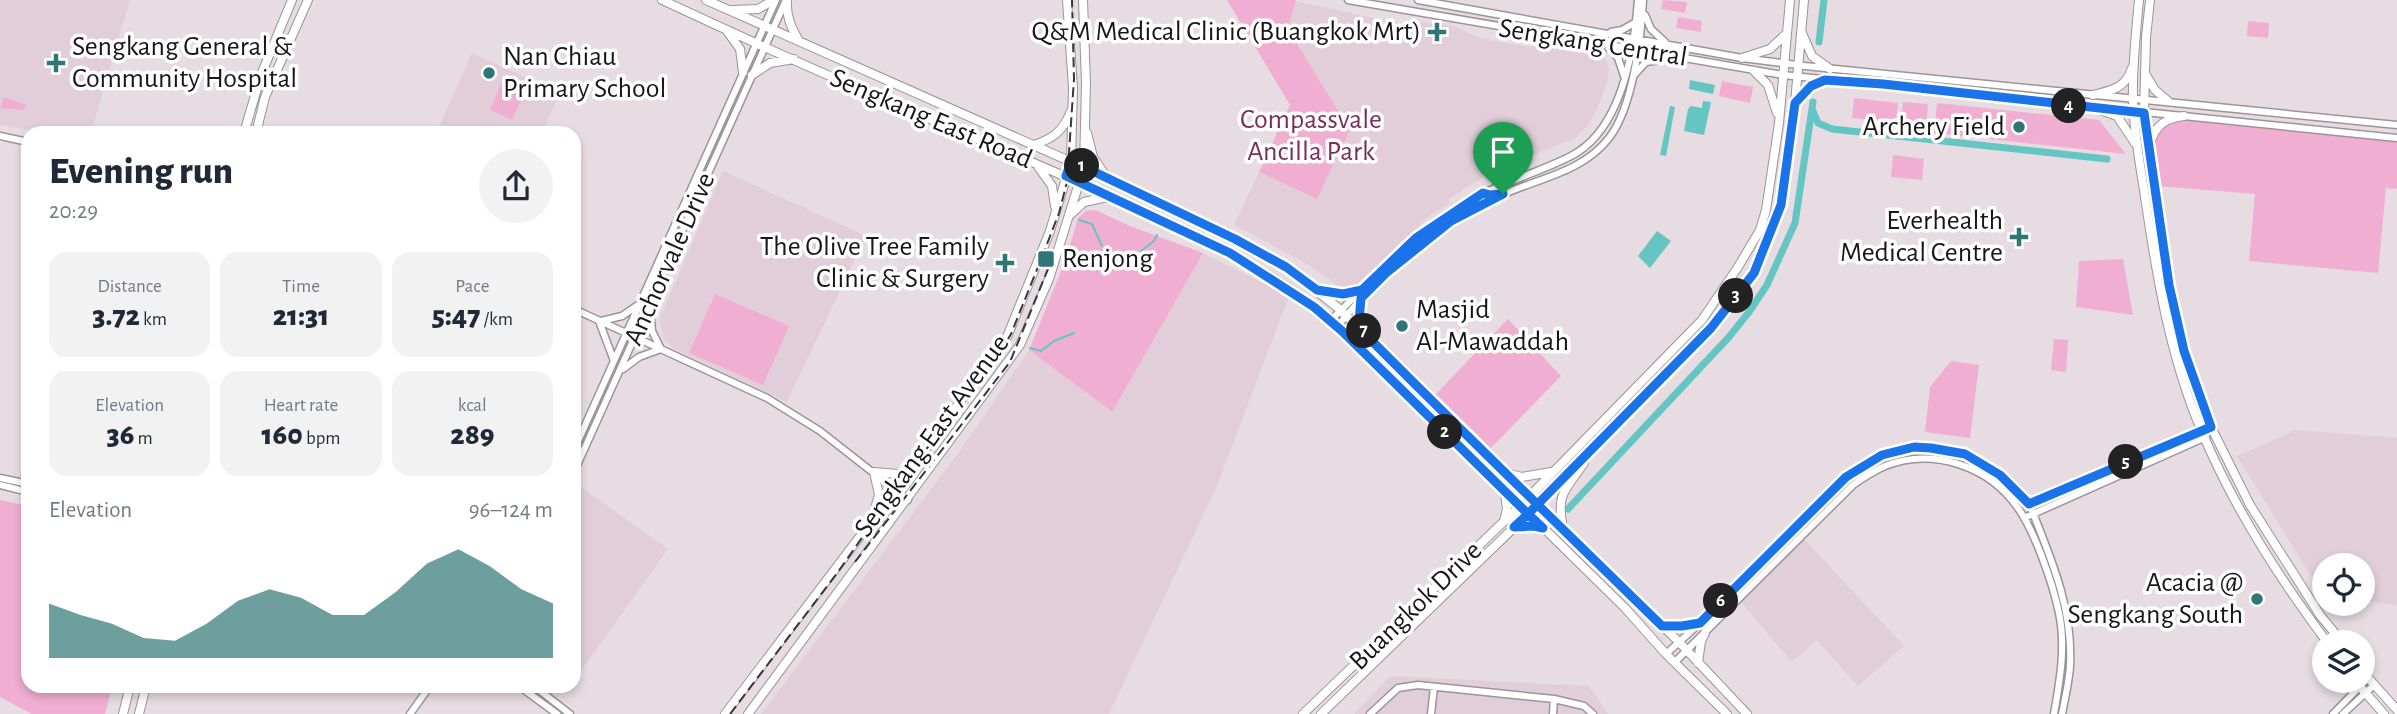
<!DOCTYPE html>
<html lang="en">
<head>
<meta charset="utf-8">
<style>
  body { margin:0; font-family:"Alegreya Sans",sans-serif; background:#f2f2f3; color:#1f2937; height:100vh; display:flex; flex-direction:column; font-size:26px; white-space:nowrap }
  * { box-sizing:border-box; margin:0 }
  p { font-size:23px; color:#747a83 }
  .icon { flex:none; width:38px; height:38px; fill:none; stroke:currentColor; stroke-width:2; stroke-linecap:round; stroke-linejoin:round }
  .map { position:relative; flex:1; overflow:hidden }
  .details { position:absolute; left:21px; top:126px; width:560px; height:567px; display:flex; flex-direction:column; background:#fff; border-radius:21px; box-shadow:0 4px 10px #0003 }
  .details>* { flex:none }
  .tools { position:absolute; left:2312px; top:553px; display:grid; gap:14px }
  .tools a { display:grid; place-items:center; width:63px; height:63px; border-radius:50%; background:#fff; box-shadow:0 4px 10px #0003; font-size:35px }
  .pin { position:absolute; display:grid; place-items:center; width:60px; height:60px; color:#fff; margin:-72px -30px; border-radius:50% 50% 50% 0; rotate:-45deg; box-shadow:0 0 7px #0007 }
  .pin .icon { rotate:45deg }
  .km { position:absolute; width:35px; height:35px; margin:-18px; border-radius:50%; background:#222; color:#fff; font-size:19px; line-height:35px; text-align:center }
  .round { display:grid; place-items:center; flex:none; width:74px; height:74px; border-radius:37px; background:#f2f2f3 }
  .headline { display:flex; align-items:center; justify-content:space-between; height:119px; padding:0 28px }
  h1 { font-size:38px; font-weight:800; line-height:52px }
  .metrics { display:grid; grid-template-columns:repeat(3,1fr); gap:10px; height:119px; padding:7px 28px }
  .metrics div { display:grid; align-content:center; border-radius:18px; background:#f2f2f3; text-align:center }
  .metrics b { font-size:30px; font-weight:800 }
  .metrics small { font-size:19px; font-weight:400 }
  .metrics p { font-size:19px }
  .chart { height:196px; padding:14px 28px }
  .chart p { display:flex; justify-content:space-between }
  .chart svg { width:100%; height:126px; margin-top:7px; fill:#2e7776; opacity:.7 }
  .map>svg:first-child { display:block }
</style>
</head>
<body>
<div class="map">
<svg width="2397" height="714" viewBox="0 0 2397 714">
  <rect width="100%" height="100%" fill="#e7dce2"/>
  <!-- built -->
  <path fill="#e1ced8" d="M0 0H130L91 133H44L0 125Z
    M1296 1 1382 20 1409 25 1424 22 1456 27 1480 38 1530 47 1539 44 1599 54 1606 60 1609 68 1608 79 1596 112 1587 126 1575 138 1492 172 1459 192 1448 200 1450 203 1428 217 1357 284 1348 287 1339 286 1307 264 1234 225 1259 172 1317 199 1350 130 1288 29Z
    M472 53 560 93 542 133H436Z
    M723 171 866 236 787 402 674 349 664 339 661 328 660 318Z
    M1203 253 1289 296 1217 486 1109 714H761L962 448 1029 350 1111 412Z
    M2296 430 2397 438V605L2363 601 2362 565H2324V597L2237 456Z
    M581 487 668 549 574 681V499Z
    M1804 539 1904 646 1858 686 1817 640 1792 662 1741 602Z
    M1390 676 1589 686 1608 714H1354Z"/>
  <!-- green -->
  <path fill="#f1aed3" d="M1227 0H1296L1288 29 1350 130 1317 199 1259 172 1290 105Z
    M1663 0 1687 2 1685 13 1661 9Z
    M1678 17 1702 21 1701 32 1676 28Z
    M2248 21 2269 23 2268 38 2247 36Z
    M503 79 526 90 512 120 490 110Z
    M1722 81 1753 87 1750 103 1719 96Z
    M4 97 26 105 24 110 0 108Z
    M1854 98 1898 103 1896 123 1852 118Z
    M1903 102 1928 104 1926 127 1901 125Z
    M1937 103 2099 120 2126 154 1934 133Z
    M2177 119 2397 142V189L2386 188 2378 273 2249 261 2255 194 2158 186C2153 154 2143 138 2177 119Z
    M1893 155 1924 159 1922 180 1891 177Z
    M1095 210 1130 226 1203 253 1112 412 1029 350 1066 259 1078 218 1086 211Z
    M2123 259 2133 315 2076 307 2079 261Z
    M715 294 789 326 763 385 689 353Z
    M1508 319 1561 376 1491 448 1436 394Z
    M2054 339 2068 340 2066 372 2051 370Z
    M1951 361 1979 365 1970 438 1925 432 1930 387Z
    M0 500 28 506V686H112L105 714H32L0 697Z"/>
  <!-- water -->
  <path fill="#65c5c3" d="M1690 80 1715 85 1713 94 1689 89Z
    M1703 101 1711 102 1704 135 1684 131 1688 109 1691 106 1702 108Z
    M1670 106 1675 107 1666 156 1660 155Z
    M1657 231 1671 241 1650 268 1638 256Z"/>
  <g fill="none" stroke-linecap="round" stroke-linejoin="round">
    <!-- stream -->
    <path stroke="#65c5c3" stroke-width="2" d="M1079 220 1092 224 1102 246
      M1141 251 1154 241 1157 235
      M1030 348 1041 351 1054 341 1074 333"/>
    <!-- canal -->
    <path stroke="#65c5c3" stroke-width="7" d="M1819 42 1824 0
      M1813 111 1818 123 1832 129 2107 159
      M1568 509 1729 337 1749 312 1767 285 1795 223 1813 102"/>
    <!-- minor casing -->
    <g stroke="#9d9398" stroke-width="9">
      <path id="minor" d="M1348 0 1783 75 2397 138
        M1418 0 1742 58 1805 66 2397 125
        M1645 15 1651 29 1665 42
        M1611 32 1622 30 1636 22
        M1605 44 1618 58 1624 76
        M1635 74 1646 62 1675 58
        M0 136 28 142
        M650 308 652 331 661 349
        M574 309 767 398 820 431 908 500
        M1331 320C1373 279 1413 235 1464 204 1498 183 1536 174 1571 156 1622 130 1634 52 1638 0
        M599 321 614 361
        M601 321 622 316 638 305
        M1338 326C1361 296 1388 273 1417 248 1428 239 1438 229 1450 221 1466 211 1485 203 1502 195 1539 178 1583 172 1609 138 1633 107 1641 39 1643 0
        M623 369 639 357 661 349
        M574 450 776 0
        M574 472 786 0
        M0 478 28 484
        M0 485 28 492
        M2027 505 2211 427
        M2024 518 2206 437
        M1666 654 1700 623 1846 477C1863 466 1879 455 1899 450 1949 437 2010 468 2033 513 2053 563 2073 611 2070 666 2069 682 2065 698 2062 714
        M1675 662 1853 485C1863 478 1874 471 1885 466 1933 447 1989 466 2018 508 2035 532 2053 584 2059 613 2066 647 2060 680 2054 714
        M519 686 557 714
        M534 686 570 714
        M410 714 430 686
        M1370 714 1398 688 1418 685 1554 699 1584 706 1593 714
        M1431 714 1434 687
        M1553 714 1554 699
        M2333 714 2368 678
        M2343 714 2374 685"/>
    </g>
    <!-- major casing -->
    <g stroke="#9d9398" stroke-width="10">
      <path id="major" d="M662 0C769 50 878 98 987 143 1049 169 1110 196 1171 225 1230 253 1289 282 1338 326L1625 608 1666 654 1727 714
        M706 0 1085 168 1235 239 1286 267 1337 307 1364 333 1458 427 1679 642 1747 714
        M787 0C786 17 791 27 799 41
        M2139 0C2136 33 2132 67 2133 101 2134 131 2139 160 2144 190 2156 272 2169 355 2202 432 2233 506 2279 578 2327 642
        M2150 0 2146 37 2144 113 2169 285 2184 351 2211 427 2250 505 2320 615 2342 642
        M733 10 758 9 774 0
        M727 31 740 49 743 72
        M1802 33 1812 56 1830 69
        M1742 58 1770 49 1786 34
        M1754 71 1768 85 1777 113
        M752 75 770 63 794 59
        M2146 75 2155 90 2168 101
        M2093 95C2112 90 2125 89 2132 68
        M1795 103 1811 86 1825 80
        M2094 108 2117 116 2135 143
        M244 133 261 75 292 0
        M256 133 265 97 308 0
        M1087 133 1093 157 1105 175
        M2150 144C2155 125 2166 118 2184 116
        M1034 145C1054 138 1063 131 1071 111
        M1039 168 1052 186 1055 206
        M1071 214 1084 202 1112 196
        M1320 291 1343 294 1362 290
        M1361 298 1359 322 1363 329
        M1505 473 1522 477 1551 472
        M874 512 879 495 874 472 898 474 909 470
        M1504 521 1507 509 1505 493
        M1514 527 1534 525 1542 528
        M1563 528C1556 493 1565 491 1584 463
        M1662 626 1682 627 1700 623
        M1698 663 1701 641 1705 633
        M2362 671 2397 710
        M2355 681 2384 714
        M123 714 130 686
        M139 714 146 686
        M725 714 912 468 1007 337 1050 231 1071 162 1073 88 1067 0
        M748 714 1020 345 1049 279 1084 167 1086 83 1083 0
        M1303 714 1520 506 1702 320 1738 267 1760 230 1766 210 1779 123 1790 0
        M1321 714 1528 514 1659 382 1711 328 1753 273 1781 205 1795 103 1804 0"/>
    </g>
    <!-- minor -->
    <use href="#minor" stroke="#fff" stroke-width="6"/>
    <!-- major -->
    <use href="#major" stroke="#fff" stroke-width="8"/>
    <!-- rail -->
    <path stroke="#3b3639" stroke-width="2" stroke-dasharray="10 5" stroke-linecap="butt" d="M855 562 1010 362 1048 269
      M730 714 838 572 901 482 999 355 1011 334 1042 257 1059 213 1067 182 1074 79 1072 0"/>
  </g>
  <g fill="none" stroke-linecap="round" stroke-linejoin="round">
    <!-- route casing -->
    <g stroke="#fff" stroke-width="14">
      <path id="route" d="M1503 194 1490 195 1483 193 1416 238 1362 290 1343 294 1317 290 1286 267 1235 239 1084 167 1071 162 1066 176 1230 253 1314 307 1342 331 1528 514 1514 527 1534 526 1543 528 1528 514 1711 328 1754 273 1781 205 1795 103 1811 86 1825 80 1883 84 2144 113 2169 285 2184 351 2211 427 2029 504 2000 475 1965 454 1931 448 1914 447 1882 455 1846 477 1700 623 1682 626H1662C1563 529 1462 432 1364 333L1359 322 1361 298 1386 273 1451 221 1503 194"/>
    </g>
    <!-- route -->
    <use href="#route" stroke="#1a73e8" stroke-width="9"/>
  </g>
  <!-- markers -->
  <g fill="#2e7776" stroke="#fff" stroke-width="2.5">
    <path d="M1433.5 21.5h7v7h7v7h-7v7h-7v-7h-7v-7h7z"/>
    <path d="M52.5 52.5h7v7h7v7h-7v7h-7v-7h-7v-7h7z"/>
    <circle cx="489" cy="73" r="7"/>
    <circle cx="2019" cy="127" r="7"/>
    <path d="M2015.5 226.5h7v7h7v7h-7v7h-7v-7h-7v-7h7z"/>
    <rect x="1037" y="250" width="18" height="18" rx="3.5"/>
    <path d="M1001.5 252.5h7v7h7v7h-7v7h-7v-7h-7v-7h7z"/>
    <circle cx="1402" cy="326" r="7"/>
    <circle cx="2257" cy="599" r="7"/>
  </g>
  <g text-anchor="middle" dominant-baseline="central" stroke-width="7" stroke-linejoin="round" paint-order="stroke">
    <!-- poi labels -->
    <g font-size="28" fill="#1a1618" stroke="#fff" text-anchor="end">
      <text x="1421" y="32">Q&amp;M Medical Clinic (Buangkok Mrt)</text>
      <text x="72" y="47" text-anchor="start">Sengkang General &amp;<tspan x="72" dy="32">Community Hospital</tspan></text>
      <text x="503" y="57" text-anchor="start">Nan Chiau<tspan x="503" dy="32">Primary School</tspan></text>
      <text x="2005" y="127">Archery Field</text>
      <text x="2003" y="221">Everhealth<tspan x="2003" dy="32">Medical Centre</tspan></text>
      <text x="989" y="247">The Olive Tree Family<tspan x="989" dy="32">Clinic &amp; Surgery</tspan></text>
      <text x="1062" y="259" text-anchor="start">Renjong</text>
      <text x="1416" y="310" text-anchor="start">Masjid<tspan x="1416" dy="32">Al-Mawaddah</tspan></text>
      <text x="2243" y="583">Acacia @<tspan x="2243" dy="32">Sengkang South</tspan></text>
    </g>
    <!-- street labels -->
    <g font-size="28" fill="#1a1618" stroke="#fff">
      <text transform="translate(1593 43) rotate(9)">Sengkang Central</text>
      <text transform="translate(931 119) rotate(23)">Sengkang East Road</text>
      <text transform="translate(670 259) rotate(-66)">Anchorvale Drive</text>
      <text transform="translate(932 436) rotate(-54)">Sengkang East Avenue</text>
      <text transform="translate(1416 606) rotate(-44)">Buangkok Drive</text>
    </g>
    <!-- park labels -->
    <g font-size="28" fill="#7a2d5d" stroke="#fff">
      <text x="1311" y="120">Compassvale<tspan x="1311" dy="32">Ancilla Park</tspan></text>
    </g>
  </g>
</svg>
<div class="tools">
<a><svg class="icon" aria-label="locate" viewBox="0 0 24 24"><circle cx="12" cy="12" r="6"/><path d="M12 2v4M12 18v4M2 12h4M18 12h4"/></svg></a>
<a><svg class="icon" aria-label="layers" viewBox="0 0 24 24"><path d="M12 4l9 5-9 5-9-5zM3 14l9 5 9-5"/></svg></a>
</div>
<div class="pin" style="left:1503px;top:194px;background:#1e9e55"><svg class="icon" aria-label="arrive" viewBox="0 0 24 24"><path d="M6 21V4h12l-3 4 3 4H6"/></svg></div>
<b class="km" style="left:1082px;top:166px">1</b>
<b class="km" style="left:1445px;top:432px">2</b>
<b class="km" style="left:1736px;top:296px">3</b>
<b class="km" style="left:2069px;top:106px">4</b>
<b class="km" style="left:2126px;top:462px">5</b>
<b class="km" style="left:1721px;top:601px">6</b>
<b class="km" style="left:1364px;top:331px">7</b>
<section class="details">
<div class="headline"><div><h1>Evening run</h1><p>20:29</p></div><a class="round"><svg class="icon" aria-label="share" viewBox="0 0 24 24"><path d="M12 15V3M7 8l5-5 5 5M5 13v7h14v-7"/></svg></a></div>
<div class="metrics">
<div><p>Distance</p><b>3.72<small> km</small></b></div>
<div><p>Time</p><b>21:31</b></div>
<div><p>Pace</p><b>5:47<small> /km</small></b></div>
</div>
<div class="metrics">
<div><p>Elevation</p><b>36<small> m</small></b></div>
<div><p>Heart rate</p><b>160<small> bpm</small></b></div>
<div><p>kcal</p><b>289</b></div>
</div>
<div class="chart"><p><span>Elevation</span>96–124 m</p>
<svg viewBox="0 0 160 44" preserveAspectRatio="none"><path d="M0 44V25L10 29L20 32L30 37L40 38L50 32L60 24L70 20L80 23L90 29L100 29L110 21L120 11L130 6L140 12L150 20L160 25V44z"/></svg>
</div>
</section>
</div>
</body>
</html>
